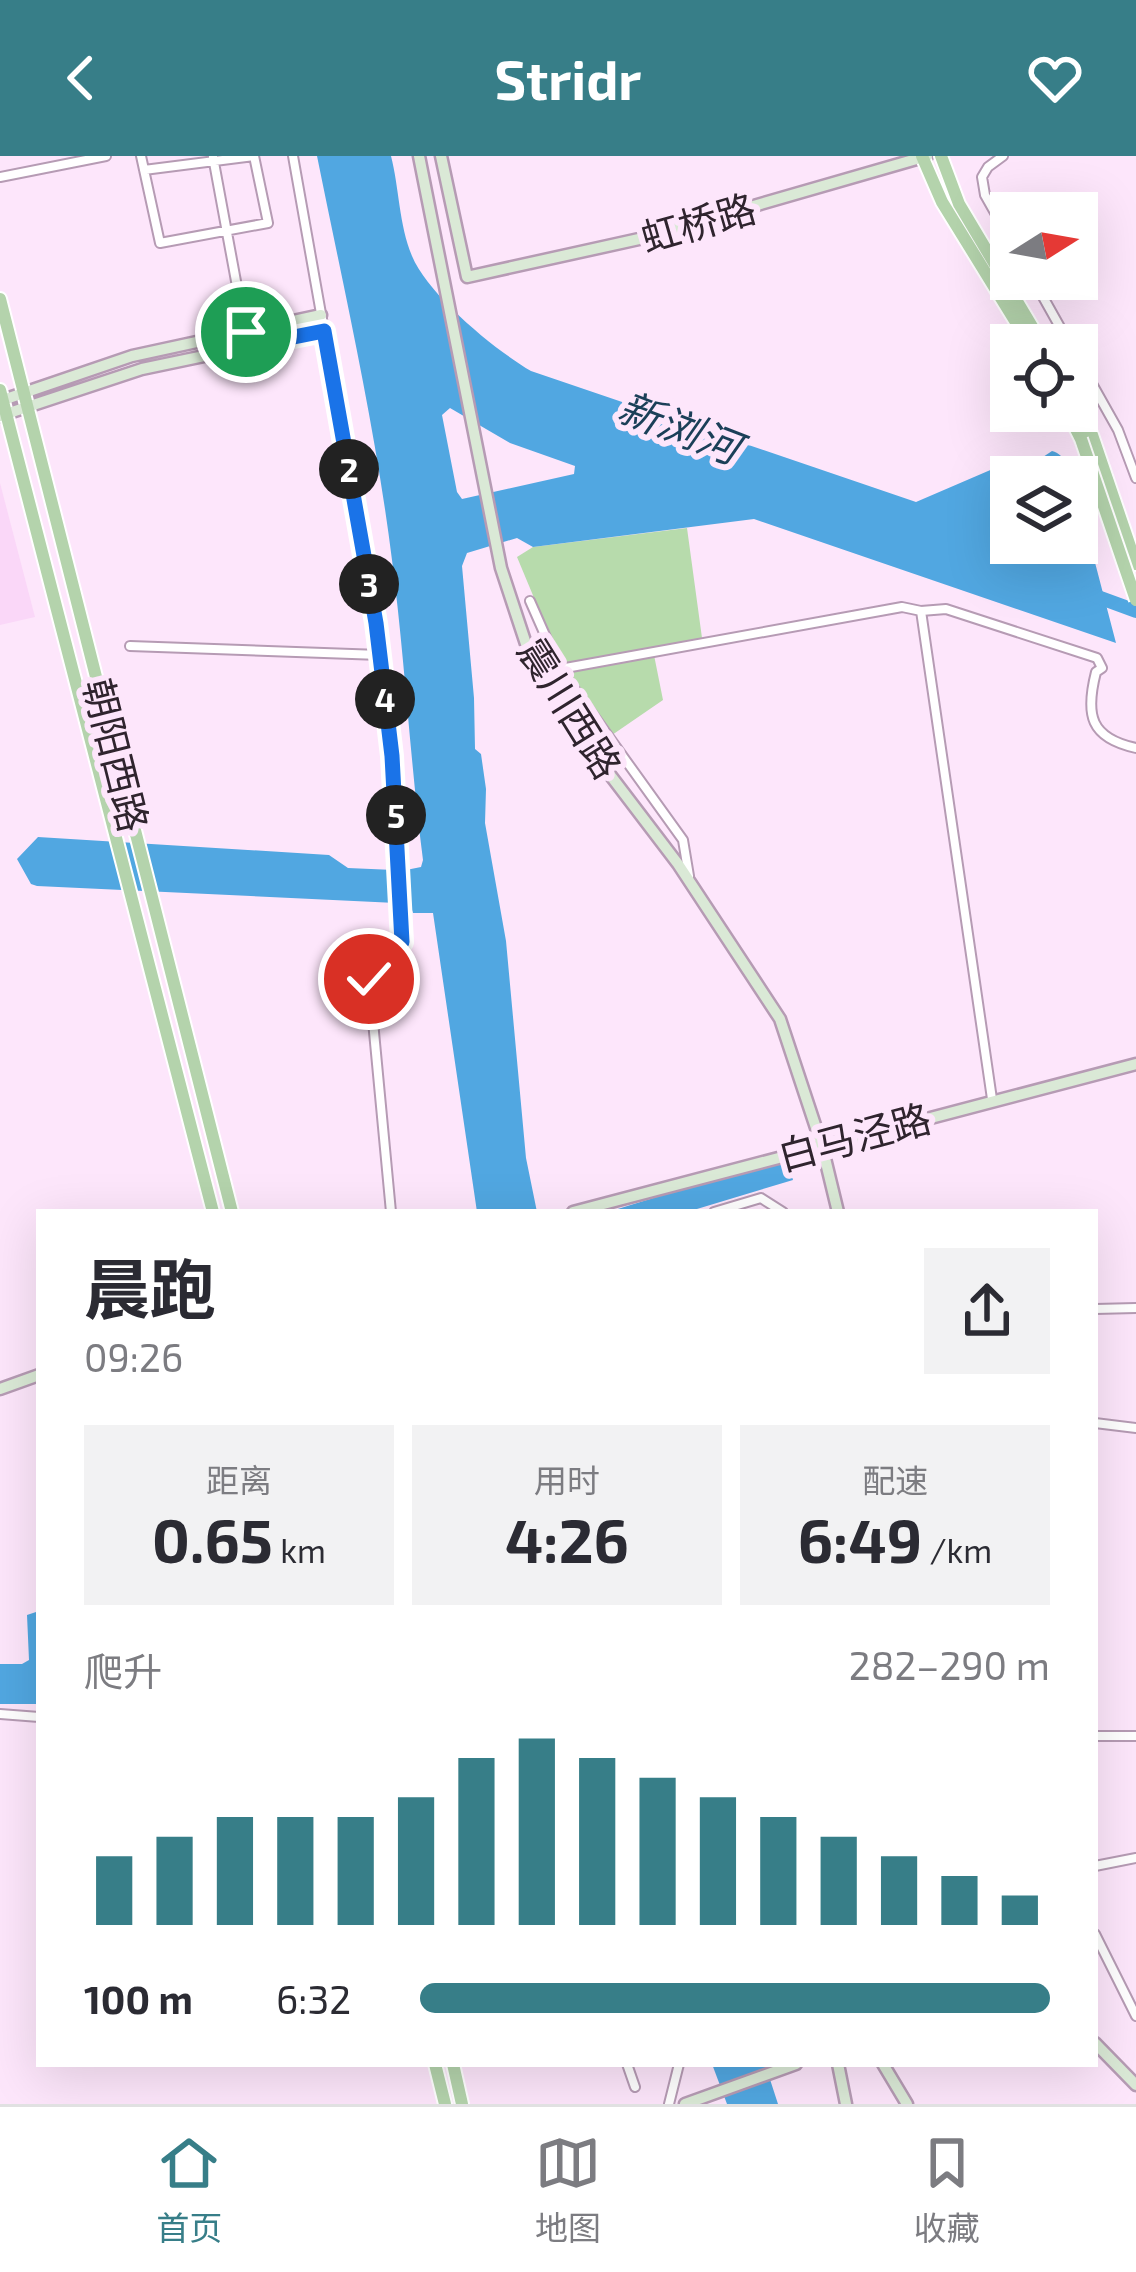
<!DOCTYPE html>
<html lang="zh">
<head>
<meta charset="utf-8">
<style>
  body { margin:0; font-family:"Exo 2","Noto Sans SC",sans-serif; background:#f2f2f3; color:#2b2b33; height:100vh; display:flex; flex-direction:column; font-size:45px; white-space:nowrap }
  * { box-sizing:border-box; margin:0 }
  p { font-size:39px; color:#7c7c81 }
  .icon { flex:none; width:66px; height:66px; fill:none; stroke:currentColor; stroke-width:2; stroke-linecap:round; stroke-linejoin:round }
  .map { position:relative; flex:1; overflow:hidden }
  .details { position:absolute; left:36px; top:1053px; width:1062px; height:858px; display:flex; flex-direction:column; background:#fff; border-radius:0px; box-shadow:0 12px 48px #0002 }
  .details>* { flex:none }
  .needle { width:78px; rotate:79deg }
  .tools { position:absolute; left:990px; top:36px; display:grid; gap:24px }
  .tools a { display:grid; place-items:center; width:108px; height:108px; border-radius:0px; background:#fff; box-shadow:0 12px 48px #0002; font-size:60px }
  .pin { position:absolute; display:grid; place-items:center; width:102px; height:102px; color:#fff; margin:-51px; border:6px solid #fff; border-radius:50%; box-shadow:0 3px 12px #0007 }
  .km { position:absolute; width:60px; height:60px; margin:-30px; border-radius:50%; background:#222; color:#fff; font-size:33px; line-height:60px; text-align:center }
  .round { display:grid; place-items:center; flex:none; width:126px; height:126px; border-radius:0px; background:#f2f2f3 }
  .summary { display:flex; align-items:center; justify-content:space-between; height:204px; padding:0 48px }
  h1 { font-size:66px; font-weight:700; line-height:90px }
  .stats { display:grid; grid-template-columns:repeat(3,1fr); gap:18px; height:204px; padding:12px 48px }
  .stats div { display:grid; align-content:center; border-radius:0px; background:#f2f2f3; text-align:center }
  .stats b { font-size:60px; font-weight:700 }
  .stats small { font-size:33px; font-weight:400 }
  .stats p { font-size:33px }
  .chart { height:336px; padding:24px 48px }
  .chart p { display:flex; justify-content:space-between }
  .chart svg { width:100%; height:216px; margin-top:12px; stroke:#377e88; stroke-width:6 }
  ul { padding:0 48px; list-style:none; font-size:39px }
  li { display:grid; grid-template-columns:192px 144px 1fr; align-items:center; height:90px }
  li i { height:30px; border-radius:15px; background:#377e88 }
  header { display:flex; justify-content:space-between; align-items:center; height:156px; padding:0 48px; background:#377e88; color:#fff; font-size:54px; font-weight:700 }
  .tab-bar { display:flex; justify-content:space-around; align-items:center; height:168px; border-top:3px solid #e1e1e2; background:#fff; font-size:33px; color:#7c7c81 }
  .tab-bar a { display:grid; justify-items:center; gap:6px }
  .tab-bar .current { color:#377e88 }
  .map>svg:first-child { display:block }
</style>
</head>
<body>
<header><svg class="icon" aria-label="back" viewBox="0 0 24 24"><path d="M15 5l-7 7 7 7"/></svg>Stridr<svg class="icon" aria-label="heart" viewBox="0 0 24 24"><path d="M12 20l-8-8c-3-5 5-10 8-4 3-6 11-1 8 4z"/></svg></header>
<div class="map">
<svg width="1136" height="1948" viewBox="0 0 1136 1948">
  <rect width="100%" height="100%" fill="#fde6fb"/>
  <!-- built -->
  <path fill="#fad7f8" d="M0 327 35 461 0 469Z"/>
  <!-- green -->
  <path fill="#b7dbac" d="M687 372 702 482 562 509 517 401 533 391Z
    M654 499 663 544 612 579 566 516Z"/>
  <!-- water -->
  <path fill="#51a7e1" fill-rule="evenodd" d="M317 0H391C399 31 399 69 412 100 428 139 495 194 531 215L916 346 1002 309 1025 313 1052 295C1066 299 1066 310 1070 321H1011V387H1077V339L1093 382 1092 395 1116 487 754 363 533 391 517 382 467 397 462 410 474 542 475 593 481 598 486 633 485 667 506 785 526 1002 537 1056H477L433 757H413L410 748 405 751 403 706 406 714 421 711 423 704C410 604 405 504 392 404 375 268 344 134 317 0ZM450 252 510 287 575 310 574 318 462 343 457 336 442 259Z
    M38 681 329 699 348 712 394 714 396 747 37 730 31 728 17 703Z
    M786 1001 793 1024 687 1056H608Z
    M39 1455V1548H0V1508H22L29 1504 27 1459Z
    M712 1908H765L778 1948H727Z"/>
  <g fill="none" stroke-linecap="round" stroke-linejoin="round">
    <!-- river -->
    <path stroke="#51a7e1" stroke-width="14" d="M1087 437 1136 455"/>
    <!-- street casing -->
    <g stroke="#b69bb4" stroke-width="12">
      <path id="street" d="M141 0 160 87 268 67 254 0 144 14
        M293 0 376 467 392 600 402 786 375 812 369 823 391 1056
        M1003 0 988 11 982 21 985 39 1011 85
        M213 1 248 190
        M0 21 106 0
        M1033 123 1070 189
        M1077 201 1118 274 1136 322
        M530 445 560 513 683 684 689 720
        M130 490 380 499
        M560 513 902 451 921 455
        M992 943 921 455 946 453 1097 502 1102 512 1096 516C1085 559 1090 582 1136 592
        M714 1056 761 1042 783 1056
        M1095 1153 1136 1152
        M1095 1267 1136 1272
        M0 1558 39 1561
        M1095 1580H1136
        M1095 1710 1136 1702
        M1095 1778 1136 1860
        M627 1908 635 1931
        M669 1948 679 1908"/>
    </g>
    <!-- secondary casing -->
    <g stroke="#b69bb4" stroke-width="15">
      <path id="secondary" d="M419 0 501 412 529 497 598 603 678 708 780 863 822 990 838 1056
        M441 0 467 121 639 83 927 0
        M0 245 132 200 321 159
        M0 260 142 213 324 175
        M573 1056 1136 908
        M0 1233 39 1219
        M1095 1887 1136 1929
        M838 1908 846 1948
        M883 1908 907 1948
        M685 1948 796 1908"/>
    </g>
    <!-- primary casing -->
    <g stroke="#fff" stroke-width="16">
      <path id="primary" d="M922 0 942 46 1030 189
        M941 0 959 48 1043 189
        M0 143 232 1056
        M0 234 213 1056
        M1077 249 1092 279 1136 408
        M1067 255 1081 283
        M435 1908 445 1948
        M453 1908 462 1948"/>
    </g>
    <!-- street -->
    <use href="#street" stroke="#fff" stroke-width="8"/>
    <!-- secondary -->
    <use href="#secondary" stroke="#dae9d6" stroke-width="10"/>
    <!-- primary -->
    <use href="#primary" stroke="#b4d3ac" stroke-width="12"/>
    <!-- primary-bridge casing -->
    <g stroke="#fff" stroke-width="16" stroke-linecap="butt">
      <path id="primary-bridge" d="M1081 283 1136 444"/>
    </g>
    <!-- primary-bridge -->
    <use href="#primary-bridge" stroke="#b4d3ac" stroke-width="12"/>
  </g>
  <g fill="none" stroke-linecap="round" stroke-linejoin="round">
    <!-- route casing -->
    <g stroke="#fff" stroke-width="24">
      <path id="route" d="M246 176 248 190 324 175 376 467 392 600 402 786 375 812 369 823"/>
    </g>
    <!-- route -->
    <use href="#route" stroke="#1a73e8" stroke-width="15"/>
  </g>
  <g text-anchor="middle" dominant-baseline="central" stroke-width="12" stroke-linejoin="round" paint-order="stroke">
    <!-- street labels -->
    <g font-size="39" fill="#2f242e" stroke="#fde6fb">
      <text transform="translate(698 66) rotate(-16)">虹桥路</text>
      <text transform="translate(571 552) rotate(58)">震川西路</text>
      <text transform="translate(117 599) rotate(76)">朝阳西路</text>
      <text transform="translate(854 980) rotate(-15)">白马泾路</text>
    </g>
    <!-- water labels -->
    <g font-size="42" font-style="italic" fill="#1b3f58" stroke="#fde6fb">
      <text transform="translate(680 270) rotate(21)">新浏河</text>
    </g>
  </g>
</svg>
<div class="tools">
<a><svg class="needle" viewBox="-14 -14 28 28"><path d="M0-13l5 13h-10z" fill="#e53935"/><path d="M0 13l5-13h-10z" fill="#7c7c81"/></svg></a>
<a><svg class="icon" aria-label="locate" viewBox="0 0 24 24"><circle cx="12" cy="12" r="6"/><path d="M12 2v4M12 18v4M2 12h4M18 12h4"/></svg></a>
<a><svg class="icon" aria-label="layers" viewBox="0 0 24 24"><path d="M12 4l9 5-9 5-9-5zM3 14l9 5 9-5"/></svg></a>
</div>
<div class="pin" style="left:246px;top:176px;background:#1e9e55"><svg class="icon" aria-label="arrive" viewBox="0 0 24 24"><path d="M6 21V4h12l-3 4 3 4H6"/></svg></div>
<div class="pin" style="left:369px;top:823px;background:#d93025"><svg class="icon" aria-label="check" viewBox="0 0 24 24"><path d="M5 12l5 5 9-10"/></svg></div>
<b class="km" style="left:349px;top:313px">2</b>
<b class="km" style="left:369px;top:428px">3</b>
<b class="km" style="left:385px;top:543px">4</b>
<b class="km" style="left:396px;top:659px">5</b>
<section class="details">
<div class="summary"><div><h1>晨跑</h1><p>09:26</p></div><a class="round"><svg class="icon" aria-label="share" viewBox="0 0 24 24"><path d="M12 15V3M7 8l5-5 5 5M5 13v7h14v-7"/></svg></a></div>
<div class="stats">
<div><p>距离</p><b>0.65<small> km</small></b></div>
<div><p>用时</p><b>4:26</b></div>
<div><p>配速</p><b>6:49<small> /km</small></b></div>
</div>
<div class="chart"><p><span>爬升</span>282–290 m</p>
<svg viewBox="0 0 160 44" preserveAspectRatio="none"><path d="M5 44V30M15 44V26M25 44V22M35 44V22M45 44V22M55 44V18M65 44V10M75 44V6M85 44V10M95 44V14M105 44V18M115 44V22M125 44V26M135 44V30M145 44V34M155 44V38"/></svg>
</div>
<ul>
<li><b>100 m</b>6:32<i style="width:100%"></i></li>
</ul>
</section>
</div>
<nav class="tab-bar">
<a class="current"><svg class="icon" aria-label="home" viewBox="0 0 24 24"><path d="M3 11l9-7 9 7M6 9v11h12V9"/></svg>首页</a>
<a><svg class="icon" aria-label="map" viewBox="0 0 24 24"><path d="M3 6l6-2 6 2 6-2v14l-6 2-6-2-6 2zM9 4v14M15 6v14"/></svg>地图</a>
<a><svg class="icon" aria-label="saved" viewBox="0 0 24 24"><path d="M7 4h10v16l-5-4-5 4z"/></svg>收藏</a>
</nav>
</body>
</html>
